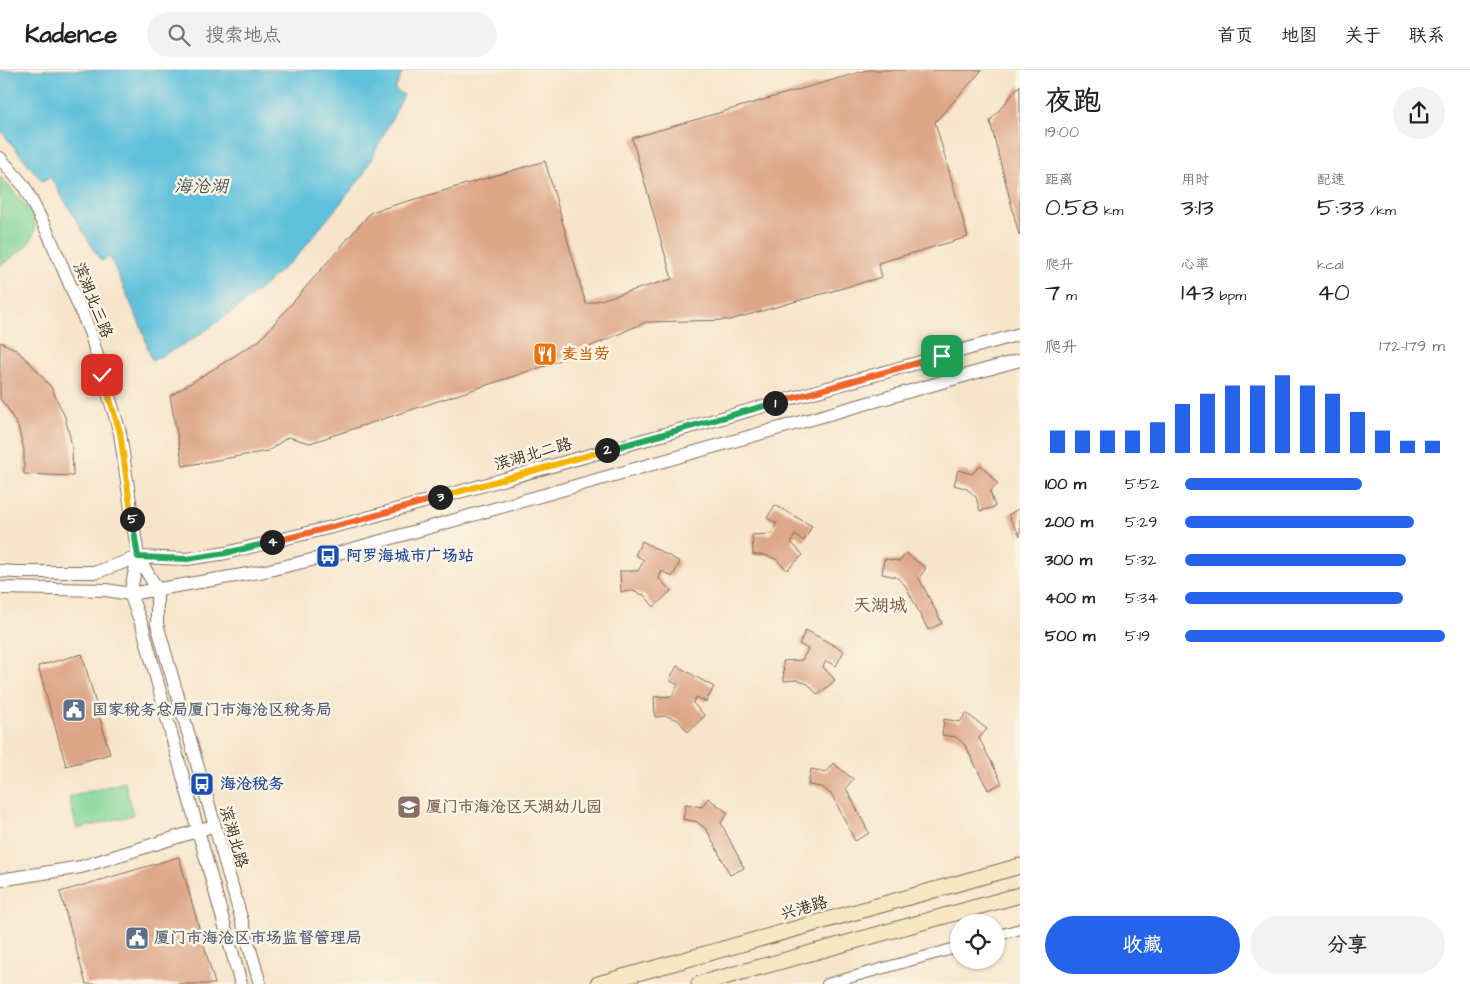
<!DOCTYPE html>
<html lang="zh">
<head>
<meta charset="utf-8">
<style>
  body { margin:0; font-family:"Architects Daughter","LXGW WenKai TC",sans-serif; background:#f2f2f2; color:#222; height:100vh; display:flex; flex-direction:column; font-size:19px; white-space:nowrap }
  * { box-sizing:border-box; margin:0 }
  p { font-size:16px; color:#767676 }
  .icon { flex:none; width:28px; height:28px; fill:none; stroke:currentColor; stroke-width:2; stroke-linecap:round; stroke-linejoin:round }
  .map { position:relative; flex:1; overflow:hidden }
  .side { display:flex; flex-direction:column; background:#fff; width:450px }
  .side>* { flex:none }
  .fabs { position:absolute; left:950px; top:844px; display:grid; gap:10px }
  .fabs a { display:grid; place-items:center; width:55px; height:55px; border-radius:50%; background:#fff; box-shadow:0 1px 4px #0004; font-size:25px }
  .pin { position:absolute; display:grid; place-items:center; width:42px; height:42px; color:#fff; margin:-21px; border-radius:10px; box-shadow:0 2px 8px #0006 }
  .km { position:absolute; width:25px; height:25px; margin:-12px; border-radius:50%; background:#222; color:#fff; font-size:14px; line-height:25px; text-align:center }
  .round { display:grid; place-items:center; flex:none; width:52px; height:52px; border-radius:26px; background:#f2f2f2 }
  .head { display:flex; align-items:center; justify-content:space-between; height:85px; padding:0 25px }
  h1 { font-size:28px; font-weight:600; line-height:38px }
  .figures { display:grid; grid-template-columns:repeat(3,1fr); gap:8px; height:85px; padding:5px 25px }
  .figures div { display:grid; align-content:center }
  .figures b { font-size:25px; font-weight:600 }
  .figures small { font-size:14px; font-weight:400 }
  .figures p { font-size:14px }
  .chart { height:140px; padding:10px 25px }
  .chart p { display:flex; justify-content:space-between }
  .chart svg { width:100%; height:90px; margin-top:5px; stroke:#2563eb; stroke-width:6 }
  .button { display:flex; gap:10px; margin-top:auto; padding:10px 25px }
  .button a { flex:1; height:58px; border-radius:30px; background:#2563eb; color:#fff; font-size:20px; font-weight:600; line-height:58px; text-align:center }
  .button a+a { background:#f2f2f2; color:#222 }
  ul { padding:0 25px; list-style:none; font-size:16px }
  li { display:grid; grid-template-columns:80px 60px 1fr; align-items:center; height:38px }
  li i { height:12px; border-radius:6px; background:#2563eb }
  header { display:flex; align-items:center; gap:30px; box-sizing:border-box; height:70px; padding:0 25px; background:#fff; border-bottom:1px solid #e0e0e0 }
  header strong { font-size:24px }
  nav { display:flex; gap:28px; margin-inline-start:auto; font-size:18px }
  .search { width:350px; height:45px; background:#f2f2f2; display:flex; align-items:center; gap:12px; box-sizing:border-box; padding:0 18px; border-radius:28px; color:#767676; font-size:19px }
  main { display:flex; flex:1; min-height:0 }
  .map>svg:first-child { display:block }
</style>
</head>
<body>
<header>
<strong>Kadence</strong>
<div class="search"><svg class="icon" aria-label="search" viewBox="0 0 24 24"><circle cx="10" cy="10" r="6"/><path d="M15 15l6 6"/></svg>搜索地点</div>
<nav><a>首页</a><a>地图</a><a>关于</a><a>联系</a></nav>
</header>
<main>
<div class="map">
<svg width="1020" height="914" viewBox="0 0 1020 914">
  <rect width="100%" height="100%" fill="#fcf5e5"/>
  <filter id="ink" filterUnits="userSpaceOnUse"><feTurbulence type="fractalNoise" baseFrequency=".02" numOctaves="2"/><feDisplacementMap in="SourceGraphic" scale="10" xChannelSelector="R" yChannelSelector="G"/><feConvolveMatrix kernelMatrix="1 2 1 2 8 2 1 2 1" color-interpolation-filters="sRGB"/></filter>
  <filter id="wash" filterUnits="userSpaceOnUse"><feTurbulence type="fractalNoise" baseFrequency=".0096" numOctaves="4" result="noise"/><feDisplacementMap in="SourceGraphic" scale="20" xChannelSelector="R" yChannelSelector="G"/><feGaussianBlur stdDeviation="1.12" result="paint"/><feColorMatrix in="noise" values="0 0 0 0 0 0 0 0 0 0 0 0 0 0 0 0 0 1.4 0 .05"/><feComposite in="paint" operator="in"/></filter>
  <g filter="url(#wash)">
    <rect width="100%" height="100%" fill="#f7e5cb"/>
    <!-- green -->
    <path fill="#82d699" stroke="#5e805c" d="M0 107C8 114 30 140 34 149 36 155 34 166 30 171 23 181 10 188 0 196Z
      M125 712 133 745 77 759 69 727Z"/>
    <!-- water -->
    <path fill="#5ec1dc" stroke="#4c767d" d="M0 0H403L395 20 404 25 362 107 296 187 244 233 195 268 152 291 142 259 110 187 101 191 50 107 42 111 0 60Z"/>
    <g id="blocks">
      <!-- building -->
      <path fill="#dda687" d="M867 0H982L935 52 968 167 878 193 882 207 730 250 646 252 551 294 310 373 288 367 268 381 183 396 170 326 260 270 371 142 545 91 586 234 672 209 632 68Z
        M1020 15V165H1019L990 51Z
        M0 272 15 279 33 296 51 317 65 347 72 376 73 406 24 404V380L18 357 8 339 0 329Z
        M981 395 998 414 990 421 995 437 980 441 976 427 967 419 954 415 958 400 972 404Z
        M775 435 812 456 804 471 795 465 791 472 803 485 787 500 776 489 765 485H753L752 465 771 464 777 453 767 448Z
        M1020 438V466L1008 445Z
        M642 471 680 492 672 507 662 501 659 508 671 521 654 537 644 525 632 521 621 522 620 501H638L644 490 635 485Z
        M906 483 926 498 919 508 942 553 928 560 905 515 896 507 882 504 884 489 900 491Z
        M806 560 844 581 836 596 826 591 823 597 835 610 818 625 808 614 796 610 784 611 783 591 802 590 808 579 799 574Z
        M82 584 110 684 66 696 38 596Z
        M677 596 714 617 706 632 696 627 693 633 705 646 688 662 678 650 666 646 655 647 654 627 672 626 678 615 669 610Z
        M966 643 987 659 979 668 1002 713 988 720 965 675 956 667 942 665 944 649 960 652Z
        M833 693 853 709 846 718 869 763 855 771 832 725 822 717 808 715 811 699 826 702Z
        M708 728 728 743 721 753 744 798 730 805 707 760 697 752 683 749 686 734 702 737Z
        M179 787 215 914H86L60 822Z"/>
    </g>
  </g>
  <g filter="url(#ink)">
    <use href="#blocks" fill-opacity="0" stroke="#7d6b5b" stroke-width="1"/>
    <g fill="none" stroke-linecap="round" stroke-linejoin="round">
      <!-- minor casing -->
      <g stroke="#7d6b5b" stroke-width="12">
        <path id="minor" d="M996 866 1020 859
          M827 914 959 877"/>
      </g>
      <!-- tertiary casing -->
      <g stroke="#7d6b5b" stroke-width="14">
        <path id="tertiary" d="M0 88 24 116 48 163 90 262 120 363 138 487 130 524 143 558 175 678 241 914
          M138 487 157 519V554L260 914
          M0 501 17 502H97L138 487 187 489 226 483 356 451 1020 264
          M0 518 106 520 130 524 265 501 328 486 1020 290
          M0 810 81 797 206 758"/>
      </g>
      <!-- secondary casing -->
      <g stroke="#7d6b5b" stroke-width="17">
        <path id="secondary" d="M598 914 1020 796
          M699 914 1020 825"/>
      </g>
      <!-- minor -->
      <use href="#minor" stroke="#fff" stroke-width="10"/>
      <!-- tertiary -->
      <use href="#tertiary" stroke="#fff" stroke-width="12"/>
      <!-- secondary -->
      <use href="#secondary" stroke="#f7e8c3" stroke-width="15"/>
    </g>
  </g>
  <g fill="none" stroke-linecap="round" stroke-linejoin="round" filter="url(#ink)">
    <!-- split-1 casing -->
    <g stroke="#fff" stroke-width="10">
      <path id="split-1" d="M775 333 942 286"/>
    </g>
    <!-- split-2 casing -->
    <g stroke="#fff" stroke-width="10">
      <path id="split-2" d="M607 380 775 333"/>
    </g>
    <!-- split-3 casing -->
    <g stroke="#fff" stroke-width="10">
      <path id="split-3" d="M440 427 607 380"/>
    </g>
    <!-- split-4 casing -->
    <g stroke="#fff" stroke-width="10">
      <path id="split-4" d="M272 472 356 451 440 427"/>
    </g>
    <!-- split-5 casing -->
    <g stroke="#fff" stroke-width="10">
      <path id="split-5" d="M132 449 138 487 187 489 226 483 272 472"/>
    </g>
    <!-- split-6 casing -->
    <g stroke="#fff" stroke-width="10">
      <path id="split-6" d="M102 305 120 362 132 449"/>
    </g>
    <!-- split-1 -->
    <use href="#split-1" stroke="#f0652b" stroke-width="6"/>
    <!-- split-2 -->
    <use href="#split-2" stroke="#22a559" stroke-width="6"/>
    <!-- split-3 -->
    <use href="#split-3" stroke="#f5b400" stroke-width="6"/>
    <!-- split-4 -->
    <use href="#split-4" stroke="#f0652b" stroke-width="6"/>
    <!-- split-5 -->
    <use href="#split-5" stroke="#22a559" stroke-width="6"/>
    <!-- split-6 -->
    <use href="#split-6" stroke="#f5b400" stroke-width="6"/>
  </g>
  <!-- icons -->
  <defs>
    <g id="restaurant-square" transform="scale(1.25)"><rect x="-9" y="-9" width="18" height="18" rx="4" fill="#e8710a" stroke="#fcf5e5"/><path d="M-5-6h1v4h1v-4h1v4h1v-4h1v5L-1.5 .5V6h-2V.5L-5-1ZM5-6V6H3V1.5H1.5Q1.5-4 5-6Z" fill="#fff"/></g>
    <g id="bus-square" transform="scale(1.25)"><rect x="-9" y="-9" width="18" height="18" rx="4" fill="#1a4fb4" stroke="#fcf5e5"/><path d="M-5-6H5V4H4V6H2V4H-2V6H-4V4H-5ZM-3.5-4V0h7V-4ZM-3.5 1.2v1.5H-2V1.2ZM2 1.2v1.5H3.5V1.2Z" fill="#fff"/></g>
    <g id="civic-square" transform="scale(1.25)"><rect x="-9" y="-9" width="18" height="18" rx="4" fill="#5c6f8a" stroke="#fcf5e5"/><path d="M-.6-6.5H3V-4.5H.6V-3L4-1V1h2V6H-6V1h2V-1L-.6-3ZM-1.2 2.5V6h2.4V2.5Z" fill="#fff"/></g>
    <g id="school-square" transform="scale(1.25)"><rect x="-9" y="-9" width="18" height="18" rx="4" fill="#8d6e63" stroke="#fcf5e5"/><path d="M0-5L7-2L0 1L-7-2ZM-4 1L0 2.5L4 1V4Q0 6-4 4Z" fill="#fff"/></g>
  </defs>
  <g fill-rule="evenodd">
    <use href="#restaurant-square" x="545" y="284"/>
    <use href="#bus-square" x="328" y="486"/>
    <use href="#civic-square" x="74" y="640"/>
    <use href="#bus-square" x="202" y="714"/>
    <use href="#school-square" x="409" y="737"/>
    <use href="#civic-square" x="137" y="868"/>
  </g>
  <g text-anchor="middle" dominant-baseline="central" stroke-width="5" stroke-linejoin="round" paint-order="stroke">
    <!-- street labels -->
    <g font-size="16" fill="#3b2a1e" stroke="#fcf5e5">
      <text transform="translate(93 230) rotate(68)">滨湖北三路</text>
      <text transform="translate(533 384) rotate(-16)">滨湖北二路</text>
      <text transform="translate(234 767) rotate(74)">滨湖北路</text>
      <text transform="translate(804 838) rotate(-16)">兴港路</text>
    </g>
    <!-- food labels -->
    <g font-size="16" font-weight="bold" fill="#c56008" stroke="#fcf5e5" text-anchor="start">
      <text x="562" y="284">麦当劳</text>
    </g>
    <!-- transit labels -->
    <g font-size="16" font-weight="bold" fill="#164399" stroke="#fcf5e5" text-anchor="start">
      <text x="346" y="486">阿罗海城市广场站</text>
      <text x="220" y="714">海沧税务</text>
    </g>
    <!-- service labels -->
    <g font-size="16" font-weight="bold" fill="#4e5e75" stroke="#fcf5e5" text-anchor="start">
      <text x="92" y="640">国家税务总局厦门市海沧区税务局</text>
      <text x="154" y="868">厦门市海沧区市场监督管理局</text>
    </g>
    <!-- education labels -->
    <g font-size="16" font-weight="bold" fill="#785e54" stroke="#fcf5e5" text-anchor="start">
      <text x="426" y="737">厦门市海沧区天湖幼儿园</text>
    </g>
    <!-- water labels -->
    <g font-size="18" font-style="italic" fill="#465757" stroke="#fcf5e5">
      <text x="201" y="116">海沧湖</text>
    </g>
    <!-- neighbourhood labels -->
    <g font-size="18" fill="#745543" stroke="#fcf5e5">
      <text x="880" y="535">天湖城</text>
    </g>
  </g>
</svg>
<div class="fabs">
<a><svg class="icon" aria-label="locate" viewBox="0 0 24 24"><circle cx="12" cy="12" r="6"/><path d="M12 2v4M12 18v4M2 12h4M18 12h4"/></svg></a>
</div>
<div class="pin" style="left:942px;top:286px;background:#1e9e55"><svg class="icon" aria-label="arrive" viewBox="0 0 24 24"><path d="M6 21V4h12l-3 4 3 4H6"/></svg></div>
<div class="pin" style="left:102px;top:305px;background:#d93025"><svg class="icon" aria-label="check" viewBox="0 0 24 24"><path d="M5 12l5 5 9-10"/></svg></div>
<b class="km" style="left:775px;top:333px">1</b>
<b class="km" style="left:607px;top:380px">2</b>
<b class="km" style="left:440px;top:427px">3</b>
<b class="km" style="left:272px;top:472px">4</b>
<b class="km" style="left:132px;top:449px">5</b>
</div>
<section class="side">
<div class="head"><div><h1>夜跑</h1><p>19:00</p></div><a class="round"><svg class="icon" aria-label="share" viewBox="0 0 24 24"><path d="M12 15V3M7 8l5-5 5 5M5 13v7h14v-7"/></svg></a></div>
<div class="figures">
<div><p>距离</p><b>0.58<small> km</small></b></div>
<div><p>用时</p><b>3:13</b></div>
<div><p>配速</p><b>5:33<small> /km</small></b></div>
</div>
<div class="figures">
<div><p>爬升</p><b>7<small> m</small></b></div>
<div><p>心率</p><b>143<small> bpm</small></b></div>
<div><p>kcal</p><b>40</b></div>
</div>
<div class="chart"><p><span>爬升</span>172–179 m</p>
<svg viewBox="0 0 160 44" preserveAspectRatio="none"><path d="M5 44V33M15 44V33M25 44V33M35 44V33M45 44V29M55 44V20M65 44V15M75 44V11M85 44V11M95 44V6M105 44V11M115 44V15M125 44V24M135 44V33M145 44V38M155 44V38"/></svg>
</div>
<ul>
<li><b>100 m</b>5:52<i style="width:68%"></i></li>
<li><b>200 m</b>5:29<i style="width:88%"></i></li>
<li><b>300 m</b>5:32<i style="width:85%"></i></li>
<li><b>400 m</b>5:34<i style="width:84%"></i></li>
<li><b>500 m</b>5:19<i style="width:100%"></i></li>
</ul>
<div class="button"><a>收藏</a><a>分享</a></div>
</section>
</main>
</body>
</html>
